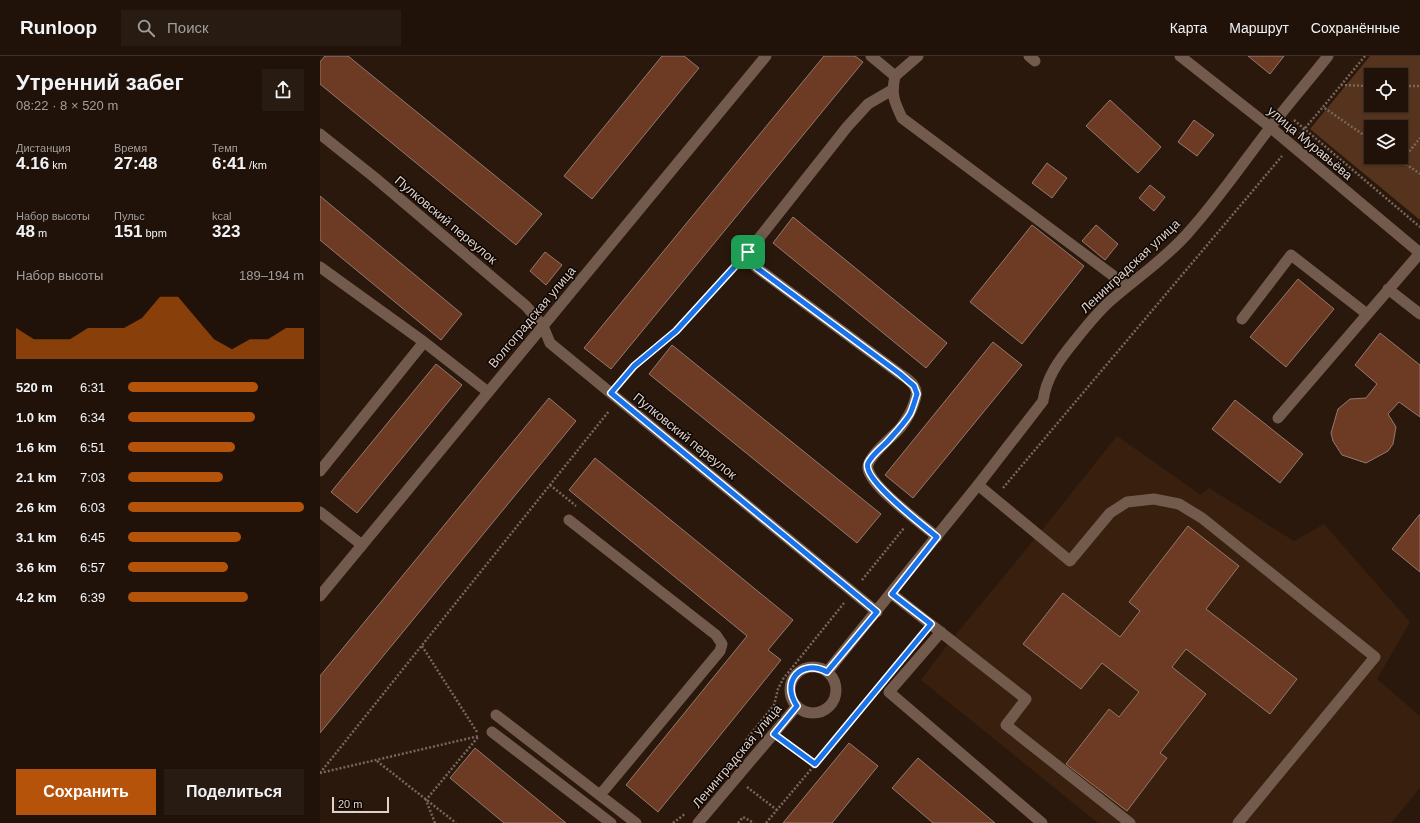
<!DOCTYPE html>
<html lang="ru">
<head>
<meta charset="utf-8">
<style>
  body { margin:0; font-family:Arial,sans-serif; background:#281b12; color:#f1f3f6; height:100vh; display:flex; flex-direction:column; font-size:15px; white-space:nowrap }
  * { box-sizing:border-box; margin:0 }
  p { font-size:13px; color:#a29e9c }
  .icon { flex:none; width:22px; height:22px; fill:none; stroke:currentColor; stroke-width:2; stroke-linecap:round; stroke-linejoin:round }
  .map { position:relative; flex:1; overflow:hidden }
  .sheet { display:flex; flex-direction:column; background:#201209; width:320px }
  .sheet>* { flex:none }
  .controls { position:absolute; left:1044px; top:12px; display:grid; gap:8px }
  .controls a { display:grid; place-items:center; width:44px; height:44px; border-radius:0px; background:#201209; box-shadow:0 1px 3px #0004,0 0 0 1px #3d322a; font-size:20px }
  .scale { position:absolute; left:12px; bottom:10px; width:57px; box-sizing:border-box; padding-left:4px; border:2px solid #dfd2ca; border-top:0; font-size:11px; line-height:14px; white-space:nowrap; color:#dfd2ca; -webkit-text-stroke:3px #0e0603; paint-order:stroke }
  .pin { position:absolute; display:grid; place-items:center; width:34px; height:34px; color:#fff; margin:-17px; border-radius:8px; box-shadow:0 2px 6px #0006 }
  .round { display:grid; place-items:center; flex:none; width:42px; height:42px; border-radius:0px; background:#281b12 }
  .summary { display:flex; align-items:center; justify-content:space-between; height:68px; padding:0 16px }
  h1 { font-size:22px; font-weight:700; line-height:30px }
  .metrics { display:grid; grid-template-columns:repeat(3,1fr); gap:6px; height:68px; padding:4px 16px }
  .metrics div { display:grid; align-content:center }
  .metrics b { font-size:17px; font-weight:700 }
  .metrics small { font-size:11px; font-weight:400 }
  .metrics p { font-size:11px }
  .chart { height:112px; padding:8px 16px }
  .chart p { display:flex; justify-content:space-between }
  .chart svg { width:100%; height:72px; margin-top:4px; fill:#b45309; opacity:.7 }
  .action { display:flex; gap:8px; margin-top:auto; padding:8px 16px }
  .action a { flex:1; height:46px; border-radius:0px; background:#b45309; color:#fff; font-size:16px; font-weight:700; line-height:46px; text-align:center }
  .action a+a { background:#281b12; color:#f1f3f6 }
  ul { padding:0 16px; list-style:none; font-size:13px }
  li { display:grid; grid-template-columns:64px 48px 1fr; align-items:center; height:30px }
  li i { height:10px; border-radius:5px; background:#b45309 }
  header { display:flex; align-items:center; gap:24px; box-sizing:border-box; height:56px; padding:0 20px; background:#201209; border-bottom:1px solid #3d322a }
  header strong { font-size:19px }
  nav { display:flex; gap:22px; margin-inline-start:auto; font-size:14px }
  .search { width:280px; height:36px; background:#281b12; display:flex; align-items:center; gap:10px; box-sizing:border-box; padding:0 14px; border-radius:0px; color:#a29e9c; font-size:15px }
  main { display:flex; flex:1; min-height:0 }
  .map>svg:first-child { display:block }
</style>
</head>
<body>
<header>
<strong>Runloop</strong>
<div class="search"><svg class="icon" aria-label="search" viewBox="0 0 24 24"><circle cx="10" cy="10" r="6"/><path d="M15 15l6 6"/></svg>Поиск</div>
<nav><a>Карта</a><a>Маршрут</a><a>Сохранённые</a></nav>
</header>
<main>
<section class="sheet">
<div class="summary"><div><h1>Утренний забег</h1><p>08:22 · 8 × 520 m</p></div><a class="round"><svg class="icon" aria-label="share" viewBox="0 0 24 24"><path d="M12 15V3M7 8l5-5 5 5M5 13v7h14v-7"/></svg></a></div>
<div class="metrics">
<div><p>Дистанция</p><b>4.16<small> km</small></b></div>
<div><p>Время</p><b>27:48</b></div>
<div><p>Темп</p><b>6:41<small> /km</small></b></div>
</div>
<div class="metrics">
<div><p>Набор высоты</p><b>48<small> m</small></b></div>
<div><p>Пульс</p><b>151<small> bpm</small></b></div>
<div><p>kcal</p><b>323</b></div>
</div>
<div class="chart"><p><span>Набор высоты</span>189–194 m</p>
<svg viewBox="0 0 160 44" preserveAspectRatio="none"><path d="M0 44V25L10 32L20 32L30 32L40 25L50 25L60 25L70 19L80 6L90 6L100 19L110 32L120 38L130 32L140 32L150 25L160 25V44z"/></svg>
</div>
<ul>
<li><b>520 m</b>6:31<i style="width:74%"></i></li>
<li><b>1.0 km</b>6:34<i style="width:72%"></i></li>
<li><b>1.6 km</b>6:51<i style="width:61%"></i></li>
<li><b>2.1 km</b>7:03<i style="width:54%"></i></li>
<li><b>2.6 km</b>6:03<i style="width:100%"></i></li>
<li><b>3.1 km</b>6:45<i style="width:64%"></i></li>
<li><b>3.6 km</b>6:57<i style="width:57%"></i></li>
<li><b>4.2 km</b>6:39<i style="width:68%"></i></li>
</ul>
<div class="action"><a>Сохранить</a><a>Поделиться</a></div>
</section>
<div class="map">
<svg width="1100" height="767" viewBox="0 0 1100 767">
  <rect width="100%" height="100%" fill="#2b180c"/>
  <!-- built -->
  <path fill="#381f0e" d="M797 380 881 439 889 432 974 485 1004 468 1090 566 1057 623 1100 660V732L1071 767H778L601 624 631 584 718 479Z"/>
  <!-- green -->
  <path fill="#55331d" fill-rule="evenodd" d="M1050 0H1100V164L990 73ZM1051 19H1081V49H1051ZM1051 71H1081V101H1051Z"/>
  <!-- building -->
  <path fill="#6d3a23" stroke="#94796e" d="M5 0H28L222 158 196 189 0 28V6Z
    M342 0H364L379 12 272 143 244 120Z
    M504 0H535L543 6 291 313 264 292Z
    M928 0H964L950 18Z
    M790 44 841 91 818 117 766 70Z
    M874 64 894 79 877 100 858 86Z
    M727 107 747 122 732 142 712 127Z
    M830 129 845 141 834 155 819 142Z
    M0 140 142 258 121 284 0 184Z
    M473 161 627 287 606 312 453 187Z
    M712 169 764 210 702 288 650 246Z
    M776 169 798 188 785 204 762 185Z
    M225 196 242 209 226 229 210 215Z
    M978 223 1014 253 966 311 930 281Z
    M1060 277 1100 309V361L1079 346 1068 358 1076 371 1073 388 1068 395 1046 407 1022 399 1013 385 1011 377 1018 353 1030 343 1046 342 1057 328 1035 309Z
    M673 286 702 309 593 442 565 419Z
    M352 289 561 458 537 487 329 318Z
    M116 308 142 329 37 457 11 436Z
    M229 342 256 365 0 677V620Z
    M915 344 983 398 960 427 892 373Z
    M275 402 473 564 448 594 461 604 338 756 306 729 427 580 249 434Z
    M1100 458V516L1072 493Z
    M868 470 919 510 886 553 977 623 950 658 866 593 852 611 886 638 840 697 847 702 807 755 746 708 789 653 799 661 819 636 782 607 761 633 703 588 743 537 800 581 820 555 809 546Z
    M529 687 558 710 512 767H463Z
    M155 692 246 767H184L130 722Z
    M598 702 675 767H613L572 732Z"/>
  <g fill="none" stroke-linecap="round" stroke-linejoin="round">
    <!-- path -->
    <path stroke="#77675c" stroke-width="2.5" stroke-dasharray="2 2" stroke-linecap="butt" d="M1045 0 1003 51 1051 84
      M1021 29 1051 30
      M1081 30H1100
      M974 64 1100 171
      M980 78 1003 51
      M1076 101 1100 118
      M1082 105 1100 82
      M300 326 314 309 356 275 416 209
      M230 429 256 450
      M683 432 962 100
      M542 524 584 472
      M102 590 157 676
      M426 684 454 649 458 633 463 623 524 547
      M465 686 495 708
      M57 705 136 767
      M0 717 289 355
      M0 717 159 680
      M427 731 457 754
      M115 767 106 744 158 681
      M353 767 365 758
      M418 767 423 761 434 767
      M446 767 554 638"/>
    <!-- service -->
    <path stroke="#725b4c" stroke-width="11" d="M551 0 575 20C571 39 574 45 582 62L807 230
      M709 0 715 5
      M575 20 598 0
      M572 34 548 48 527 71 428 196 429 204 437 212 580 318C585 321 591 325 594 330 598 336 596 341 594 347 591 356 587 363 581 371 574 380 545 402 548 413 552 432 601 467 617 481
      M0 211 104 286 168 336
      M1068 233 1100 258
      M922 263 971 199 1047 258
      M958 362 1100 197
      M0 415 104 286
      M658 429 750 505 790 457 807 446 834 443 859 448 882 462 1055 601 918 767
      M0 456 42 489
      M249 464 396 579 402 588 400 595 280 739
      M572 538 706 643 686 669 810 767
      M621 576 569 636 722 767
      M176 659 316 767
      M172 676 291 767"/>
    <!-- minor -->
    <path stroke="#725b4c" stroke-width="11" d="M0 78 54 121 206 250 223 270 230 287 557 556
      M0 540 446 0
      M470 634a23 23 0 1 1 46 0a23 23 0 1 1-46 0Z
      M507 616 658 429 723 345C726 322 739 304 753 287 764 273 776 258 789 246 815 223 844 204 867 178 897 145 922 108 949 73 968 48 989 24 1008 0
      M378 767 477 650"/>
    <!-- tertiary -->
    <path stroke="#725b4c" stroke-width="11" d="M860 0 950 71 1100 197"/>
  </g>
  <g fill="none" stroke-linecap="round" stroke-linejoin="round">
    <!-- route casing -->
    <g stroke="#fff" stroke-width="8">
      <path id="route" d="M428 196 430 204 437 212 580 318 594 330 597 338C595 344 593 352 590 358 584 368 575 377 567 386 561 392 552 399 548 407 541 423 604 470 617 481L572 538 611 568 495 708 454 678 477 650C460 626 481 602 507 616L557 556 291 337 314 310 356 275Z"/>
    </g>
    <!-- route -->
    <use href="#route" stroke="#1a73e8" stroke-width="5"/>
  </g>
  <g text-anchor="middle" dominant-baseline="central" stroke-width="3" stroke-linejoin="round" paint-order="stroke">
    <!-- street labels -->
    <g font-size="13" fill="#dfd2ca" stroke="#0e0603">
      <text transform="translate(990 87) rotate(40)">улица Муравьёва</text>
      <text transform="translate(126 164) rotate(40)">Пулковский переулок</text>
      <text transform="translate(810 210) rotate(-43)">Ленинградская улица</text>
      <text transform="translate(212 261) rotate(-50)">Волгоградская улица</text>
      <text transform="translate(365 380) rotate(39)">Пулковский переулок</text>
      <text transform="translate(417 700) rotate(-50)">Ленинградская улица</text>
    </g>
  </g>
</svg>
<div class="controls">
<a><svg class="icon" aria-label="locate" viewBox="0 0 24 24"><circle cx="12" cy="12" r="6"/><path d="M12 2v4M12 18v4M2 12h4M18 12h4"/></svg></a>
<a><svg class="icon" aria-label="layers" viewBox="0 0 24 24"><path d="M12 4l9 5-9 5-9-5zM3 14l9 5 9-5"/></svg></a>
</div>
<div class="scale">20 m</div>
<div class="pin" style="left:428px;top:196px;background:#1e9e55"><svg class="icon" aria-label="arrive" viewBox="0 0 24 24"><path d="M6 21V4h12l-3 4 3 4H6"/></svg></div>
</div>
</main>
</body>
</html>
